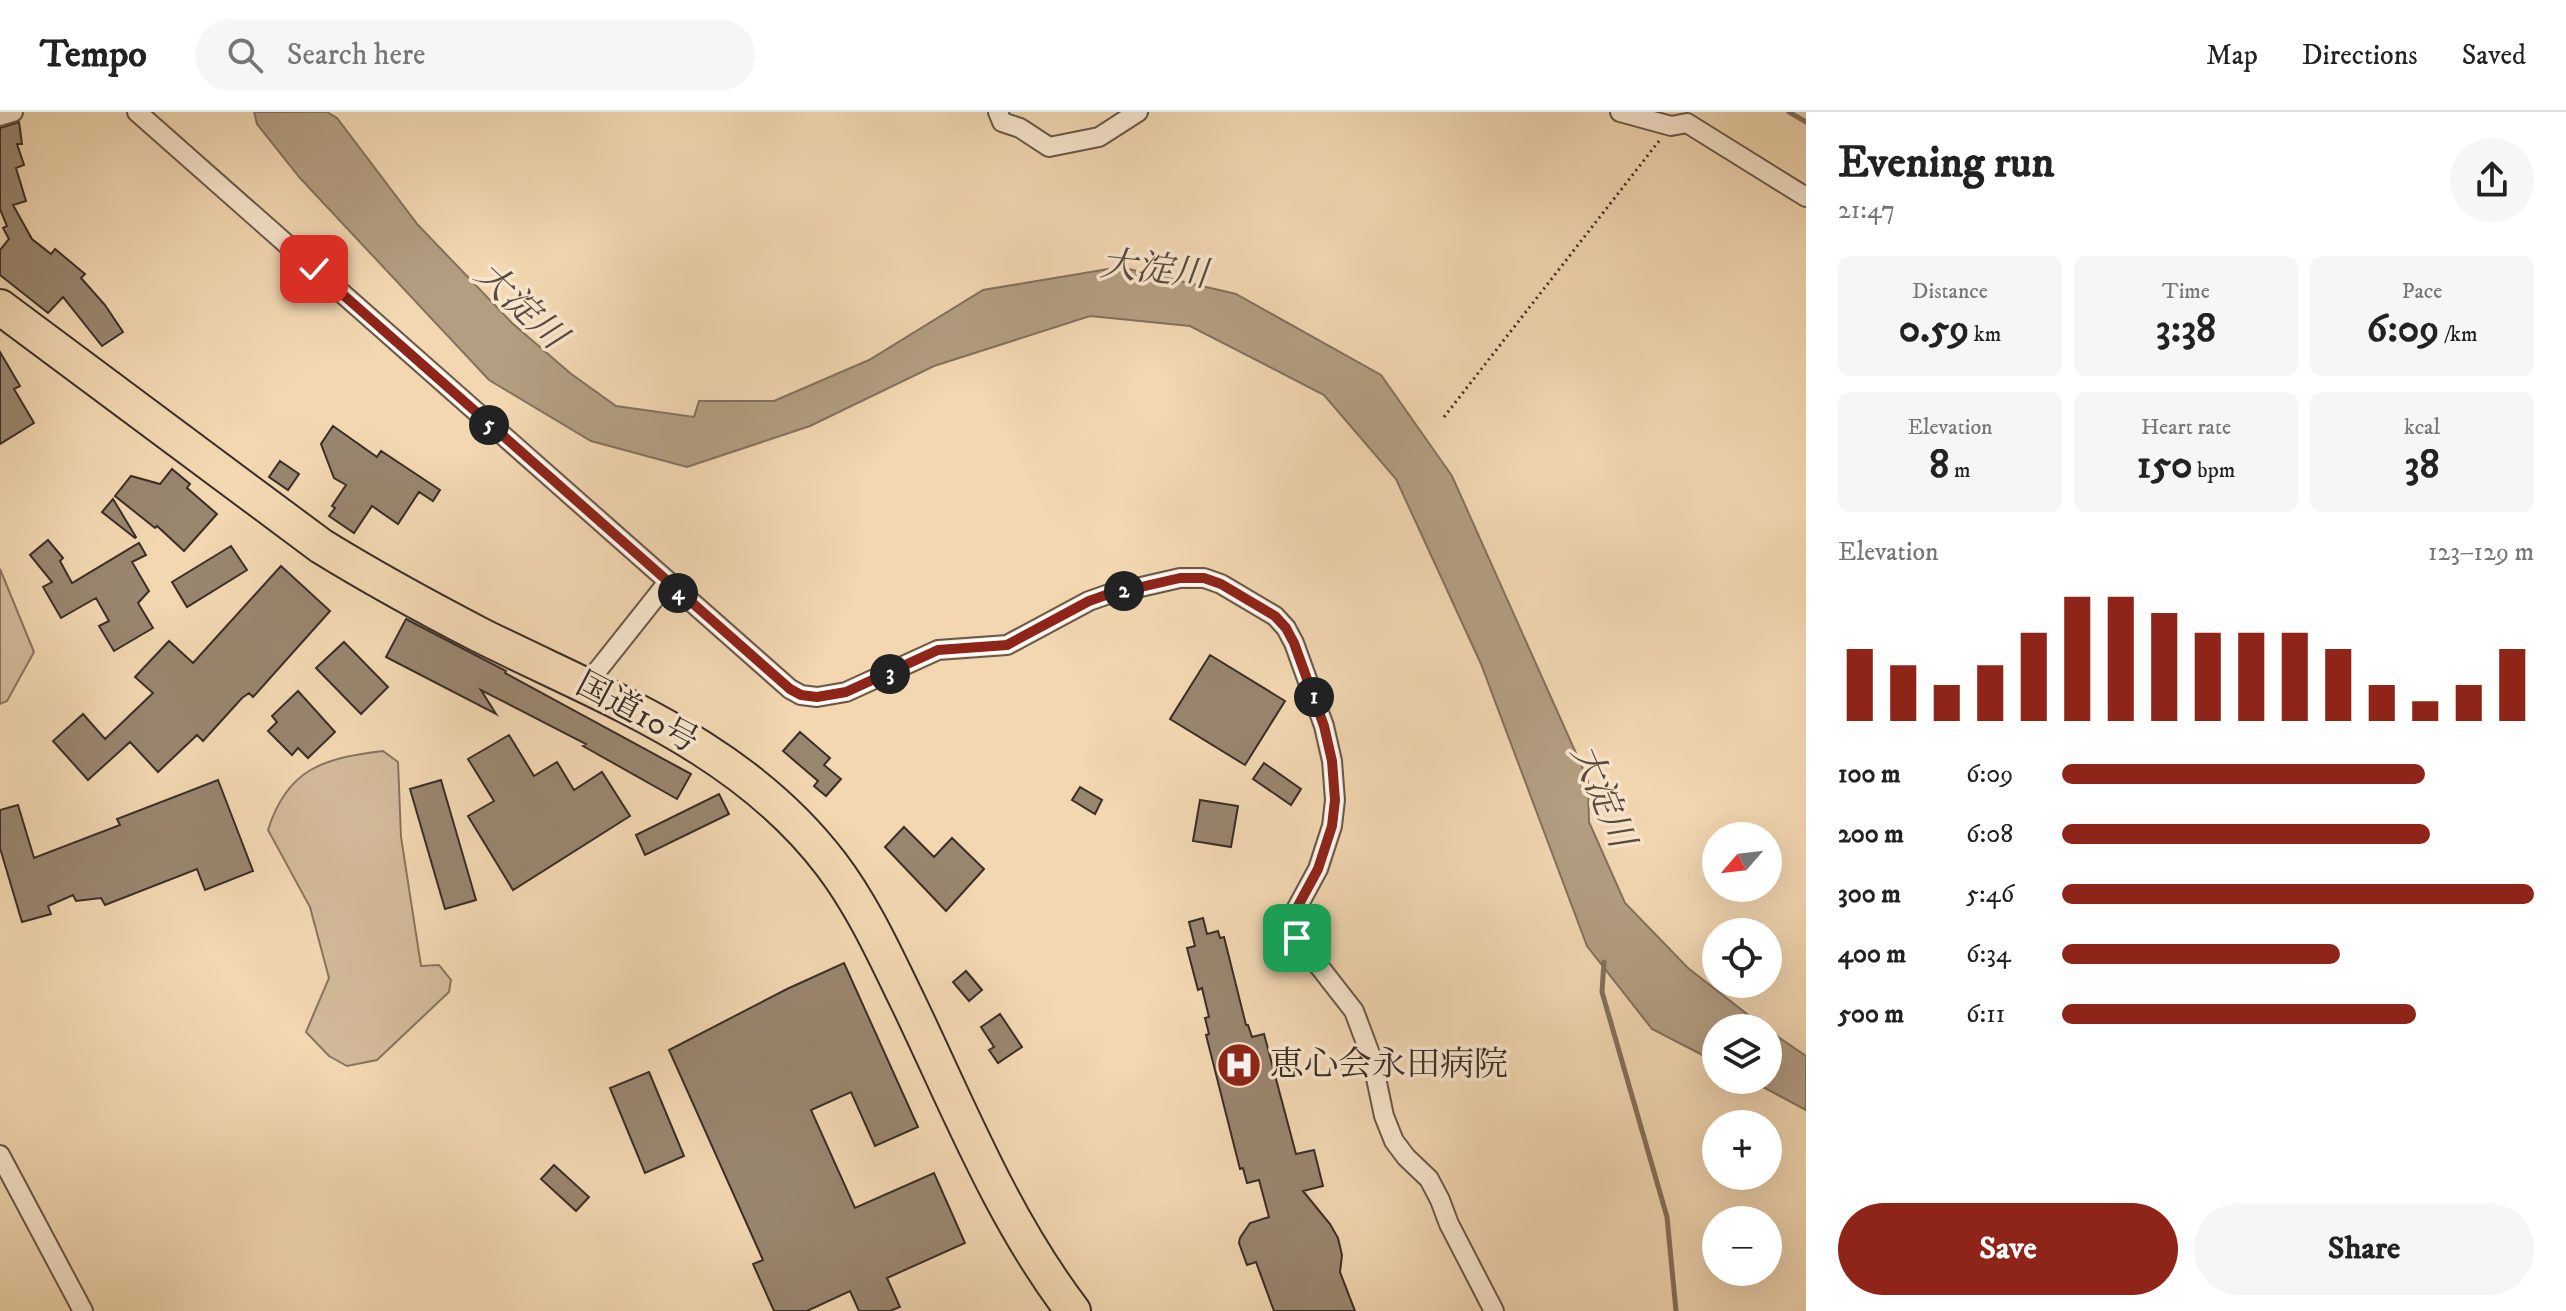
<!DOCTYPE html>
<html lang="en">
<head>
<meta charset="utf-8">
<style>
  body { margin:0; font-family:"IM FELL DW Pica","Noto Serif JP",serif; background:#f6f6f6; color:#222; height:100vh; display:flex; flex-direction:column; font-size:30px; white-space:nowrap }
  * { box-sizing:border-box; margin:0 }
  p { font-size:26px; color:#767676 }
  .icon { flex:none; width:44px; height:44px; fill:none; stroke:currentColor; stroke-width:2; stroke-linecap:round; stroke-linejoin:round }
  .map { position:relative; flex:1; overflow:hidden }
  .side { display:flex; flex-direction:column; background:#fff; width:760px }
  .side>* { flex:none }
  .needle { width:52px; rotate:242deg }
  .tools { position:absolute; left:1702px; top:710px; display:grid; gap:16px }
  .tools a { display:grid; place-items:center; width:80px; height:80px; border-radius:50%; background:#fff; box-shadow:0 8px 32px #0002; font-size:40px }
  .pin { position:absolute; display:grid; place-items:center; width:68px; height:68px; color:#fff; margin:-34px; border-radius:16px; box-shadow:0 4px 12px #0006 }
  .km { position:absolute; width:40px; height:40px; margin:-20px; border-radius:50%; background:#222; color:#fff; font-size:22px; line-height:40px; text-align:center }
  .round { display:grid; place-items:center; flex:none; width:84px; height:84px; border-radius:42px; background:#f6f6f6 }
  .overview { display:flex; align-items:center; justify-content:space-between; height:136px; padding:0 32px }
  h1 { font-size:44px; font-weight:700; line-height:60px }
  .figures { display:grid; grid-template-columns:repeat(3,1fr); gap:12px; height:136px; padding:8px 32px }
  .figures div { display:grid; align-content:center; border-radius:12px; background:#f6f6f6; text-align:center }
  .figures b { font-size:40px; font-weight:700 }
  .figures small { font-size:22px; font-weight:400 }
  .figures p { font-size:22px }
  .chart { height:224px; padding:16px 32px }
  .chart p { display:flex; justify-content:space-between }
  .chart svg { width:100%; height:144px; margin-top:8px; stroke:#8f2418; stroke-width:6 }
  .button { display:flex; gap:16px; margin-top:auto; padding:16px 32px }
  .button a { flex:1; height:92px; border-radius:48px; background:#8f2418; color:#fff; font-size:32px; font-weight:700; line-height:92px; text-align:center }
  .button a+a { background:#f6f6f6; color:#222 }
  ul { padding:0 32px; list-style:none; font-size:26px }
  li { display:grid; grid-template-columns:128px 96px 1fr; align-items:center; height:60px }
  li i { height:20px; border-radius:10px; background:#8f2418 }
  header { display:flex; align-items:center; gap:48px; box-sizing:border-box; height:112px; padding:0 40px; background:#fff; border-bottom:2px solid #e0e0e0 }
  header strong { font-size:38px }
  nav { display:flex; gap:44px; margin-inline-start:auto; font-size:28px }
  .search { width:560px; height:72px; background:#f6f6f6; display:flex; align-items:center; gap:20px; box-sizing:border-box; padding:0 28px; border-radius:44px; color:#767676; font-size:30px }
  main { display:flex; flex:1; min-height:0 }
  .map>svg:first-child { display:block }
</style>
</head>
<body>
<header>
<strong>Tempo</strong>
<div class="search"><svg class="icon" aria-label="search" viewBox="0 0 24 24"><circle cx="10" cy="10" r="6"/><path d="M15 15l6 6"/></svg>Search here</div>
<nav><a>Map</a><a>Directions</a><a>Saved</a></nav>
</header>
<main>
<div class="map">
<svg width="1806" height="1199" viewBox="0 0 1806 1199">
  <rect width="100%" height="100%" fill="#f2d7b1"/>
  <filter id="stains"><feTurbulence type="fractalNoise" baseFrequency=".0025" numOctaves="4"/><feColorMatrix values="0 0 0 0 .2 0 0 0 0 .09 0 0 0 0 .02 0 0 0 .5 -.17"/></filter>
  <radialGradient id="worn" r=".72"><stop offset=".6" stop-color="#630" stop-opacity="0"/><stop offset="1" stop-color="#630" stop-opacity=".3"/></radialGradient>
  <!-- green -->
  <path fill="#d3ba9a" stroke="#867461" stroke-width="2" d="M0 457 34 540 7 589 0 592Z
    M383 639 398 650 401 725 421 854 439 853 451 868 449 880 377 948 347 954 329 944 306 920 329 866 310 795 268 718C287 657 323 646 383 639Z"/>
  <!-- water -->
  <path fill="#b39e82" stroke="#82715e" stroke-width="2" d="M254 0H327L337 6 418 113 512 211 570 261 616 294 694 305 699 289H774L869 248 983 178 1120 155 1236 182 1381 263 1452 364 1588 668 1589 710 1625 791 1688 856 1765 916H1716V950L1652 917 1587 834 1481 552 1396 367 1324 283 1190 214 1090 204 934 254 810 314 687 355 591 329 489 268 300 66 257 12Z
    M1768 918 1806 944V998L1750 968H1768Z"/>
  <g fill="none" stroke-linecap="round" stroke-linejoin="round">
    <!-- stream -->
    <path stroke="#82715e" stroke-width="5" d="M1789 0 1806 10
      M1604 850 1602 880 1667 1105 1676 1199"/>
  </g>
  <!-- building -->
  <path fill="#99866f" stroke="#392e28" stroke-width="2" d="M19 10 22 32H17L24 53 16 56 26 89 13 93 32 127 51 142 55 137 85 162 81 166 105 193 123 220 102 234 63 185 48 201 0 163V138L9 127 3 116 7 114 0 97V16Z
    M0 240 20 274 14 277 34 311 0 332Z
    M333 314 377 345 381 339 440 378 433 389 419 380 398 412 372 394 354 421 329 404 335 396 332 394 346 373 334 366 321 332Z
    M280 349 299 362 288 378 269 365Z
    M172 357 190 372 187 376 217 402 184 439 157 414 155 416 115 384 131 364 160 372Z
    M113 387 136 425 135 426 102 400Z
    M48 428 63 446 60 449 72 471 139 431 146 443 132 450 149 479 138 491 153 516 114 539 99 514 109 509 96 486 61 506 43 475 52 470 30 443Z
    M231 434 247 458 187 495 172 470Z
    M281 454 330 499 253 585 249 581 242 586 203 629 197 623 158 660 130 630 88 668 53 629 83 602 105 627 153 581 135 565 169 529 193 551Z
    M406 507 506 559 505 561 691 662 677 687 583 634 586 632 481 578 496 602 386 545Z
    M344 530 388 575 361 602 316 556Z
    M1210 543 1285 589 1245 653 1170 607Z
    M298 579 335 620 308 646 298 636 292 643 268 619 277 610 272 604Z
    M800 620 830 646 824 653 841 667 826 684 814 674 818 669 783 639Z
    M509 623 534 664 557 650 574 678 602 660 630 704 513 778 468 704 494 689 468 647Z
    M1264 651 1301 677 1291 693 1253 667Z
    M218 668 253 759 205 778 197 757 105 793 101 786 76 789 73 783 48 794 51 802 22 810 0 736V698L18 693 34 746 120 713 117 707Z
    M441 668 476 788 445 797 410 677Z
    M1080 675 1102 688 1095 702 1072 688Z
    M719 682 729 702 645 743 636 723Z
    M1200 688 1238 694 1231 735 1193 729Z
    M904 715 934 745 952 726 984 757 946 799 885 735Z
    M1203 806 1207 822 1218 819 1220 826 1224 825 1246 913H1248L1252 925 1264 922 1296 1042 1314 1038 1323 1074 1303 1079 1330 1112 1338 1126 1342 1143 1340 1160 1355 1199H1274L1256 1150 1247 1153 1239 1131 1240 1126 1250 1111 1269 1105 1259 1068 1247 1071 1243 1056 1240 1057 1206 923 1209 922 1205 906 1209 905 1202 876 1198 878 1187 836 1195 834 1189 810Z
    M844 851 918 1015 875 1034 851 980 811 998 855 1096 934 1061 965 1131 887 1166 900 1195 890 1199H859L850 1179 807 1199H774L753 1152 763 1148 669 938 787 877Z
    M966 859 982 878 969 889 953 870Z
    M1000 902 1022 935 998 951 989 938 994 935 981 915Z
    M649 960 684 1044 645 1061 610 976Z
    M554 1053 589 1085 576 1099 541 1067Z"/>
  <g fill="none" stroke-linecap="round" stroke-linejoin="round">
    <!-- street casing -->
    <g stroke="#67584a" stroke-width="22">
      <path id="street" d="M137 0 790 577 801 583 817 585 846 580 938 538 1007 533 1089 489 1106 483 1180 466H1204L1221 472 1275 504 1286 516 1294 531 1324 614 1332 649 1335 688 1332 714 1318 757 1292 805 1297 826 1354 899 1372 947 1384 1004 1394 1029 1406 1045 1429 1067 1440 1088 1449 1112 1494 1199
        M998 0 1002 10 1020 16 1049 35 1099 25 1138 0
        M1620 0 1671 14 1687 11 1806 85
        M0 4 13 0
        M586 573 667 471
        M0 1043 83 1199"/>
    </g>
    <!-- highway casing -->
    <g stroke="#392e28" stroke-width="38">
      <path id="highway" d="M0 195 321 434C373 466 426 495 480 523 608 587 741 634 831 752 863 794 885 843 908 890 958 994 1002 1106 1073 1199"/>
    </g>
    <!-- path -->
    <path stroke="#392e28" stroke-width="3" stroke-dasharray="2 4" stroke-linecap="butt" d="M1444 305 1659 29"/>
    <!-- street -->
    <use href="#street" stroke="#f7e5cc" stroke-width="18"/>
    <!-- highway -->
    <use href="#highway" stroke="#f2d7b1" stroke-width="34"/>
  </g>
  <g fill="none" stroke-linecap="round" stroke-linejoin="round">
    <!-- route casing -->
    <g stroke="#fff" stroke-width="16">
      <path id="route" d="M314 157 790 577 801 583 817 585 846 580 938 538 1007 533 1089 489 1106 483 1180 466H1204L1221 472 1275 504 1286 516 1294 531 1324 614 1332 649 1335 688 1332 714 1318 757 1292 805 1297 826"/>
    </g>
    <!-- route -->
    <use href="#route" stroke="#8f2418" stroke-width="10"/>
  </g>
  <!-- icons -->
  <defs>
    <g id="hospital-disc" transform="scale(2.3)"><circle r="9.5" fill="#8f2418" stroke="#f7e5cc"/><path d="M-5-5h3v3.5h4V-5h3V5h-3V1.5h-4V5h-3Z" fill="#fff"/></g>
  </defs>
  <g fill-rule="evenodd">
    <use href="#hospital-disc" x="1239" y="953"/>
  </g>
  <g text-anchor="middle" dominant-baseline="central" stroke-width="7" stroke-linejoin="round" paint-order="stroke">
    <!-- street labels -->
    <g font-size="34" fill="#392e28" stroke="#f7e5cc">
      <text transform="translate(637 601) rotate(28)">国道10号</text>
    </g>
    <!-- poi labels -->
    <g font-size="34" fill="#392e28" stroke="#f7e5cc" text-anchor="start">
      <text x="1270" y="953">恵心会永田病院</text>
    </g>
    <!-- water labels -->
    <g font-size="36" font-style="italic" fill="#584a3e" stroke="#f7e5cc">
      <text transform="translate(1154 158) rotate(6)">大淀川</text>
      <text transform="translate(520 194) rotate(43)">大淀川</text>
      <text transform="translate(1602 684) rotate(67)">大淀川</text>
    </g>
  </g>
  <rect width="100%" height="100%" filter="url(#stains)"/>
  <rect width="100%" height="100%" fill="url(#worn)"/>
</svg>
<div class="tools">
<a><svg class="needle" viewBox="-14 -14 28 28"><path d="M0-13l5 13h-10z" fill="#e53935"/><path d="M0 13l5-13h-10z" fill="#767676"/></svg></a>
<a><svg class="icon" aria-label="locate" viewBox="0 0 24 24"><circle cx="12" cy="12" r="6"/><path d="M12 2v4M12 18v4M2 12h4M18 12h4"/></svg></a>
<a><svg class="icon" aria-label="layers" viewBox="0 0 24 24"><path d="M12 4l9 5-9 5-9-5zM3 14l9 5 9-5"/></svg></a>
<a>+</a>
<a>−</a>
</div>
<div class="pin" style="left:1297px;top:826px;background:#1e9e55"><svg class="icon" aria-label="arrive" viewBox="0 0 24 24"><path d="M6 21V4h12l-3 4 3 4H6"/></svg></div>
<div class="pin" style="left:314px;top:157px;background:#d93025"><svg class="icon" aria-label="check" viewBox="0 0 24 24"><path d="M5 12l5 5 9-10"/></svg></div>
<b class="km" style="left:1314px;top:585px">1</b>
<b class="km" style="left:1124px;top:479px">2</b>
<b class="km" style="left:890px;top:562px">3</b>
<b class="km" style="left:678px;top:481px">4</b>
<b class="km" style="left:489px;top:313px">5</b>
</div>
<section class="side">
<div class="overview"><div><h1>Evening run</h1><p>21:47</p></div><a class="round"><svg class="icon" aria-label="share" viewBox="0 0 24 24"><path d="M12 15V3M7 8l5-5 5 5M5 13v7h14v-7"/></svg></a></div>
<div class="figures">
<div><p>Distance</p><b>0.59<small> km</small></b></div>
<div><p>Time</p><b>3:38</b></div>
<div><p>Pace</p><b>6:09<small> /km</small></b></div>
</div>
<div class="figures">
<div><p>Elevation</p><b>8<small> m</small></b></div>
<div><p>Heart rate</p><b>150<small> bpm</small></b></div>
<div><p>kcal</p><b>38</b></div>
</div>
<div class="chart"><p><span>Elevation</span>123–129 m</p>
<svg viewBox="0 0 160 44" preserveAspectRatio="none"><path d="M5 44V22M15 44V27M25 44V33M35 44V27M45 44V17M55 44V6M65 44V6M75 44V11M85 44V17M95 44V17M105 44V17M115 44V22M125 44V33M135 44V38M145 44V33M155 44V22"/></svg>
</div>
<ul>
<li><b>100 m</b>6:09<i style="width:77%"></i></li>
<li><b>200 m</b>6:08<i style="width:78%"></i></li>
<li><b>300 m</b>5:46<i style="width:100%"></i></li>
<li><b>400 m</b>6:34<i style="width:59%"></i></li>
<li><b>500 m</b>6:11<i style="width:75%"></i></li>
</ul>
<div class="button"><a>Save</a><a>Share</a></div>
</section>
</main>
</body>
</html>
